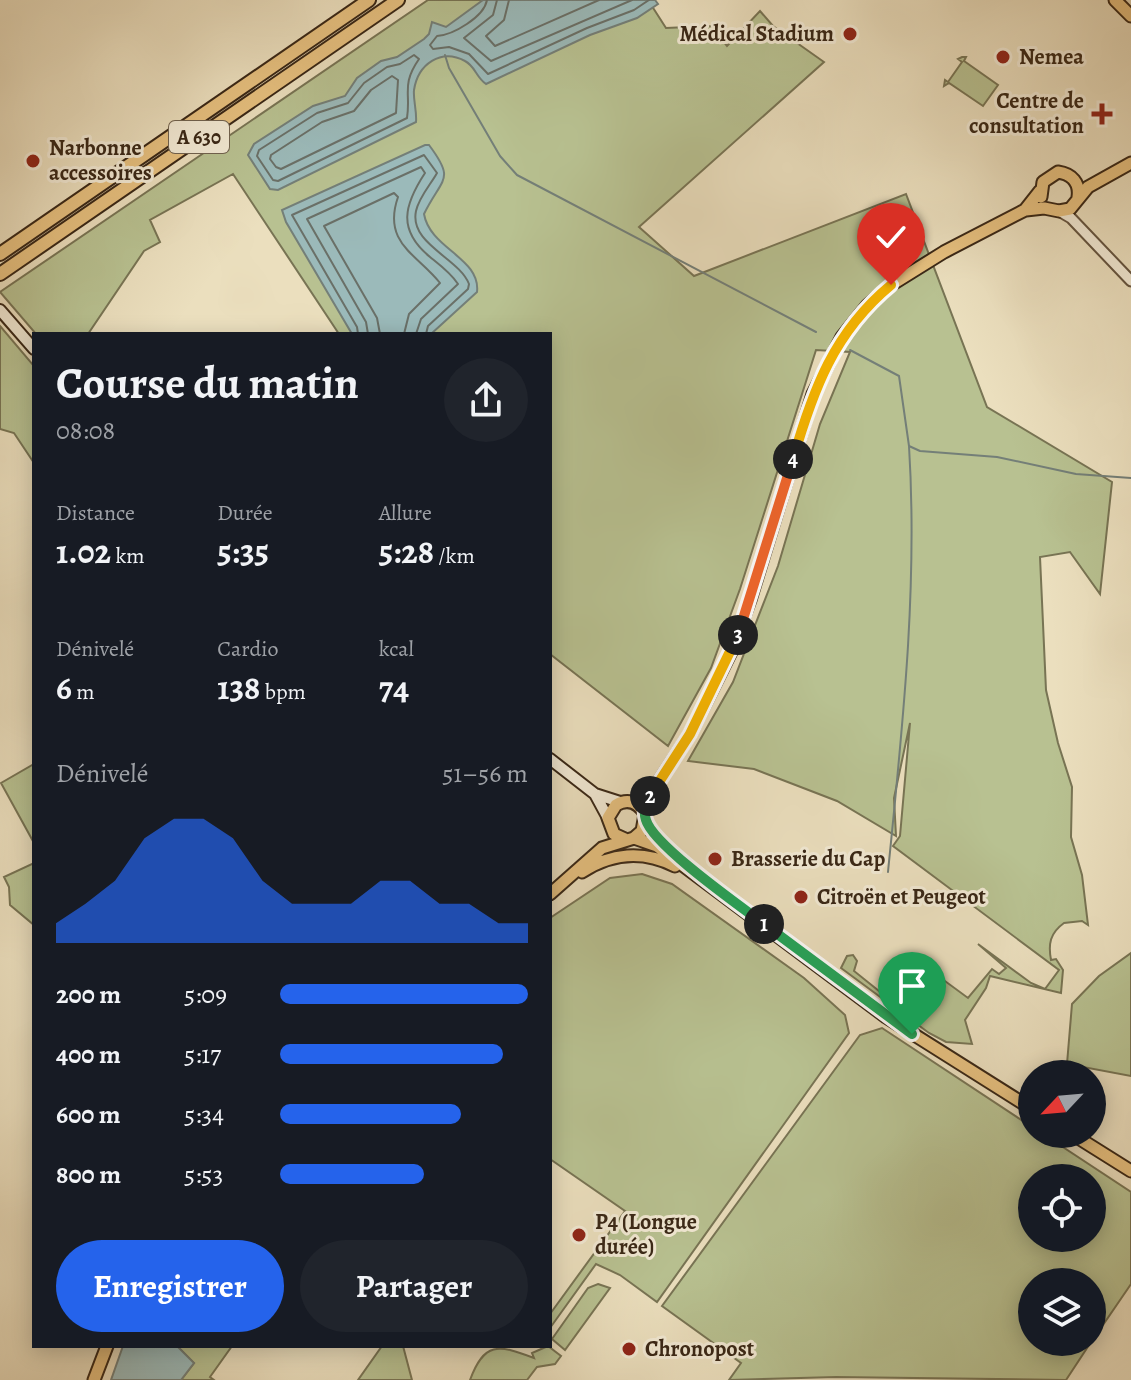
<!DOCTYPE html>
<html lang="fr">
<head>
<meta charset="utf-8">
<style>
  body { margin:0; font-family:Alegreya,serif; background:#20242c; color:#f1f3f6; height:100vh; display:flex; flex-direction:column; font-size:30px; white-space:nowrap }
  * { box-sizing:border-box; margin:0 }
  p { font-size:26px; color:#9ea1a6 }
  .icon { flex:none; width:44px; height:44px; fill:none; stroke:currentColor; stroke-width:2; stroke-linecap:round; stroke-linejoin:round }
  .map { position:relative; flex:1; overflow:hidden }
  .side { position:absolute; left:32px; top:332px; width:520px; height:1016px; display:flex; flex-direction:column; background:#171b24; border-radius:0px; box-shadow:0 4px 20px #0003 }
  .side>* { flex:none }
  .needle { width:52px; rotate:244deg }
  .buttons { position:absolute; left:1018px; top:1060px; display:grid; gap:16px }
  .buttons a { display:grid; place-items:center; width:88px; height:88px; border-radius:50%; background:#171b24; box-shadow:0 4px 20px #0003; font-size:40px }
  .pin { position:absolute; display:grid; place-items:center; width:68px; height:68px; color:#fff; margin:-82px -34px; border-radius:50% 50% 50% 0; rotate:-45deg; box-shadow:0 0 8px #0007 }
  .pin .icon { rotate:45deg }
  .km { position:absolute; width:40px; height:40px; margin:-20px; border-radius:50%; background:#222; color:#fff; font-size:22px; line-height:40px; text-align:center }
  .round { display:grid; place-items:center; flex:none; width:84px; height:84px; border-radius:42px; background:#20242c }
  .head { display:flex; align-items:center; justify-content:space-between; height:136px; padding:0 24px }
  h1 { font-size:44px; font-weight:700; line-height:60px }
  .metrics { display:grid; grid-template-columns:repeat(3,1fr); gap:12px; height:136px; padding:8px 24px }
  .metrics div { display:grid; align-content:center }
  .metrics b { font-size:34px; font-weight:700 }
  .metrics small { font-size:22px; font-weight:400 }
  .metrics p { font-size:22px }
  .chart { height:224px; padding:16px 24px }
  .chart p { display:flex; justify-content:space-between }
  .chart svg { width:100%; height:144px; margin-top:8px; fill:#2563eb; opacity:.7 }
  .button { display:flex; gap:16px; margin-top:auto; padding:16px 24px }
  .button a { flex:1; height:92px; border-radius:48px; background:#2563eb; color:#fff; font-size:32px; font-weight:700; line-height:92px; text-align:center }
  .button a+a { background:#20242c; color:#f1f3f6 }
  ul { padding:0 24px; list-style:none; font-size:26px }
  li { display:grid; grid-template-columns:128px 96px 1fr; align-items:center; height:60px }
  li i { height:20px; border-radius:10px; background:#2563eb }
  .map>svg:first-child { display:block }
</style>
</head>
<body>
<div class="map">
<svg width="1131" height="1380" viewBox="0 0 1131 1380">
  <rect width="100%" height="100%" fill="#ebdfbe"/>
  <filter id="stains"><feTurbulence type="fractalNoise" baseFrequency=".0025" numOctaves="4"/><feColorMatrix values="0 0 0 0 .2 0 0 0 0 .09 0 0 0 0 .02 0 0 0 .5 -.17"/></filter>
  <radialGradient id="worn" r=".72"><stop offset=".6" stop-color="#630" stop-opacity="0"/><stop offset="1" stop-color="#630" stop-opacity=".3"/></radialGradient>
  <!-- green -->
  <path fill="#b8c191" stroke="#787454" stroke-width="2" fill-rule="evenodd" d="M428 0H648L666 28 711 26 727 46 760 11 773 26 824 62 639 227 694 276 906 194 987 407 1112 482 1100 594 1070 552 1040 557 1046 690 1058 743 1072 787 1071 837 1082 875 1088 925 1082 921 1064 923C1050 933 1048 944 1051 960L1056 959 1063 970 1061 993 990 976 986 988 965 1020 972 1044 946 1042 929 1033 841 968 847 956 853 955 857 961 854 971 894 1003 914 980 919 983 930 970 968 998 992 969 999 974 1006 968 978 944 1031 983 1045 989 1059 970 893 846 900 836 910 723 894 798 896 836 837 801 754 769 688 761 733 682 778 566 820 424 850 352 816 350 740 589 711 668 668 746 550 654V334H339L233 174 150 220 160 242 144 251 88 334H36L0 292Z
    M962 57H966L964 61 998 85 983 106 949 83 944 86 945 80 948 82 962 62 958 59Z
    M0 326 34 366V463L14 433 0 429Z
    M34 764V843L1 783Z
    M34 863V925L10 905 9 887 4 877Z
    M642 874 672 884 804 978 845 1015 849 1033 657 1302 620 1275 596 1264 550 1328V1314L625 1211 550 1159V918L610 878Z
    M1131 953V1076L1067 1064 1072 1004 1099 976Z
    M882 1028 1032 1127V1134H1043L1131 1192V1284L1092 1341V1282H1032V1342H1091L1066 1380 836 1377 729 1380 741 1363 662 1306 860 1035ZM1032 1178H1092V1238H1032Z
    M598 1284 610 1288 565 1350 552 1339 588 1288Z
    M177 1346H232L210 1377 214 1380H181L194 1363Z
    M382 1346H403L412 1380H358Z
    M548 1346 561 1356 555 1364 537 1367 527 1380H470C484 1342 498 1344 534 1358L532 1353Z"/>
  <!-- water -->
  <path fill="#9bbaba" stroke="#747f78" stroke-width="2" d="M483 0H655L658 4 637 18 590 35 486 84C476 77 475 66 465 61 441 48 418 64 414 90 413 100 417 111 416 122L278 190 270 189 248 155 254 144 313 106 345 96 357 78 381 61 397 57 424 39 429 34 432 22 446 27Z
    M425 145H429C456 181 442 177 424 214 430 249 481 258 477 292L431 334H352L286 222 282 210Z
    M123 1346H177L194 1363 181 1380H111Z"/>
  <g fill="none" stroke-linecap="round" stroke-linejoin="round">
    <!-- shore -->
    <path stroke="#6a7068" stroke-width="2" d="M487 0C484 17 453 35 437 36L430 45 433 49 449 47 469 54 488 74 587 28 634 10 649 0
      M497 0 493 15 464 38 491 61 632 0
      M509 0 504 20 486 36 495 46 599 0
      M414 55 419 59C401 85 411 93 407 118L278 181 273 180 257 156 259 150 317 113 348 103 364 83 387 67 400 64Z
      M392 76 398 80 396 113 281 169 276 167 270 159 271 155 322 122 354 111 371 90Z
      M358 334 357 327 292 215 424 155 437 173C431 184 419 197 416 211 409 244 459 258 469 284L468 289 428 326 426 334
      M368 334 366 322 307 219 421 167 425 173C404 205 397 230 430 257 440 265 451 273 458 284L421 319 416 334
      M380 334 377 318 324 226 394 193 398 197C382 243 417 254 440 283L409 314 404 334"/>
    <!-- stream -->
    <path stroke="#747f78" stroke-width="2" d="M445 55 449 68 500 156 517 175 816 332
      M850 350 899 376 909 446 920 451 997 457 1076 474 1131 478
      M888 872C902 731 918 589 909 446"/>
    <!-- tertiary casing -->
    <g stroke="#665540" stroke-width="13">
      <path id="tertiary" d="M1059 211 1071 218 1131 281"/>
    </g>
    <!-- secondary casing -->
    <g stroke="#392716" stroke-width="14">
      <path id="secondary" d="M0 310 34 349
        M550 759 595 794 620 802
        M595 794 608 818"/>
    </g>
    <!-- primary casing -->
    <g stroke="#392716" stroke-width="15">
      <path id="primary" d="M1115 0 1131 16
        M1041 197 1043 182 1058 172C1072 174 1080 183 1078 197
        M1026 210 1044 208 1059 211 1070 209 1088 187 1131 163
        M645 814 652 792 690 734 731 652 750 600 813 394 842 337 867 306 891 285 944 252 1025 210 1040 191
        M634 838 657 846 886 1017 1032 1109
        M582 872C611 853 643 850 675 866
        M550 894 602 848 634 838 642 831 645 814C638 802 628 798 616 805L608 818 614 834 625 839
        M1072 1134 1131 1171
        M94 1380 107 1346"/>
    </g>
    <!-- motorway casing -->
    <g stroke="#392716" stroke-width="16">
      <path id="motorway" d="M0 254 369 0
        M0 274 398 0"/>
    </g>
    <!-- tertiary -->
    <use href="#tertiary" stroke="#f2ead5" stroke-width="9"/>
    <!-- secondary -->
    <use href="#secondary" stroke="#f2ead5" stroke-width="10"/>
    <!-- primary -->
    <use href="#primary" stroke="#e6c07f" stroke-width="11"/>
    <!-- motorway -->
    <use href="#motorway" stroke="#e6c07f" stroke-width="12"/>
  </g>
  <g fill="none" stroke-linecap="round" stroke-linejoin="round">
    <!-- split-1 casing -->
    <g stroke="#fff" stroke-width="16">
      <path id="split-1" d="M764 924 912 1034"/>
    </g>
    <!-- split-2 casing -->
    <g stroke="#fff" stroke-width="16">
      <path id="split-2" d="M650 796C646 804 643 811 646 820 653 845 740 906 764 924"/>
    </g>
    <!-- split-3 casing -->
    <g stroke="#fff" stroke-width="16">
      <path id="split-3" d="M650 796 690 734 738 635"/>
    </g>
    <!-- split-4 casing -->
    <g stroke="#fff" stroke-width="16">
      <path id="split-4" d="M738 635 793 459"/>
    </g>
    <!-- split-5 casing -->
    <g stroke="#fff" stroke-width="16">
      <path id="split-5" d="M793 459C813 390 834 332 891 285"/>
    </g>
    <!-- split-1 -->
    <use href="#split-1" stroke="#22a559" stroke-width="10"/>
    <!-- split-2 -->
    <use href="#split-2" stroke="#22a559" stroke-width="10"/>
    <!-- split-3 -->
    <use href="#split-3" stroke="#f5b400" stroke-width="10"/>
    <!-- split-4 -->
    <use href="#split-4" stroke="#f0652b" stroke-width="10"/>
    <!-- split-5 -->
    <use href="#split-5" stroke="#f5b400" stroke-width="10"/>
  </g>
  <!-- markers -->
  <g fill="#8f2418" stroke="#f2ead5" stroke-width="3">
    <circle cx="850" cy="34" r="8"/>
    <circle cx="1003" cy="57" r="8"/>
    <path d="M1098 102h8v8h8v8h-8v8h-8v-8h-8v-8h8z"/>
    <circle cx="33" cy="161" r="8"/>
    <circle cx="715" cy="859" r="8"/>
    <circle cx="801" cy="897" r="8"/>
    <circle cx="579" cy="1235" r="8"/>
    <circle cx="629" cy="1349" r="8"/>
  </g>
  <g text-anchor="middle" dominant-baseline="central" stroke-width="6" stroke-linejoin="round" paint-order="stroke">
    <!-- shield labels -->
    <rect fill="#f2ead5" stroke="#70624f" stroke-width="2" x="169" y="121" width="60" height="32" rx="6"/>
    <g font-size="20" font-weight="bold" fill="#392716">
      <text x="199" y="137">A 630</text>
    </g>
    <!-- poi labels -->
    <g font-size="22" font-weight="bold" fill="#392716" stroke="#f2ead5" text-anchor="start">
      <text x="834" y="34" text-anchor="end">Médical Stadium</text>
      <text x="1019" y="57">Nemea</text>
      <text x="1084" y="101" text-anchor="end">Centre de<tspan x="1084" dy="25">consultation</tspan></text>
      <text x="49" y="148">Narbonne<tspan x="49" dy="25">accessoires</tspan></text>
      <text x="731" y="859">Brasserie du Cap</text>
      <text x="817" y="897">Citroën et Peugeot</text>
      <text x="595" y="1222">P4 (Longue<tspan x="595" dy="25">durée)</tspan></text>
      <text x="645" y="1349">Chronopost</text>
    </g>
  </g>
  <rect width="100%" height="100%" filter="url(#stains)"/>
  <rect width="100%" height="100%" fill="url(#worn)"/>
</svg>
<div class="buttons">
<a><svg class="needle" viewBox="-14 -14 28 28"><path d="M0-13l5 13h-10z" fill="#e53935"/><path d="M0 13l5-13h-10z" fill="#9ea1a6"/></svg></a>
<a><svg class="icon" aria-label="locate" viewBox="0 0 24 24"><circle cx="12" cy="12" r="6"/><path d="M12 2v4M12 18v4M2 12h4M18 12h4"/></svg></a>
<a><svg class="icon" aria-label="layers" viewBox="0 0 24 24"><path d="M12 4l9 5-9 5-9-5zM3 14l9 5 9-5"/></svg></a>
</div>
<div class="pin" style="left:912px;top:1034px;background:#1e9e55"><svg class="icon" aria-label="arrive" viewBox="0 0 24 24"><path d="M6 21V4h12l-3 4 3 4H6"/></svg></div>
<div class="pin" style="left:891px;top:285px;background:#d93025"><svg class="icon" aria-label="check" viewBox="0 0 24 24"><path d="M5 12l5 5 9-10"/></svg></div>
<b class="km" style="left:764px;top:924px">1</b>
<b class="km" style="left:650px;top:796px">2</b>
<b class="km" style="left:738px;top:635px">3</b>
<b class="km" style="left:793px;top:459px">4</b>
<section class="side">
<div class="head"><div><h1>Course du matin</h1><p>08:08</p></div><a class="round"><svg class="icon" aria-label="share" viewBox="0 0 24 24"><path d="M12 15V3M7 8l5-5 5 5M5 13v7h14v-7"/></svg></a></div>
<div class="metrics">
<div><p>Distance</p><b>1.02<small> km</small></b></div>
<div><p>Durée</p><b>5:35</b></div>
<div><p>Allure</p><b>5:28<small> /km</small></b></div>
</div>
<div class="metrics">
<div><p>Dénivelé</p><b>6<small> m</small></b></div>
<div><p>Cardio</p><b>138<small> bpm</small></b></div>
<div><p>kcal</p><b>74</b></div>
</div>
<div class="chart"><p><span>Dénivelé</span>51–56 m</p>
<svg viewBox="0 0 160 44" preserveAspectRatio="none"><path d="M0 44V38L10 32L20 25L30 12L40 6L50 6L60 12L70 25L80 32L90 32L100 32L110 25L120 25L130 32L140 32L150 38L160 38V44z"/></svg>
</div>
<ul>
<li><b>200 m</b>5:09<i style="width:100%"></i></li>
<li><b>400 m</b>5:17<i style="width:90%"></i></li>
<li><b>600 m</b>5:34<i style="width:73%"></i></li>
<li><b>800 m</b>5:53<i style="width:58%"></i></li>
</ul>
<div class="button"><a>Enregistrer</a><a>Partager</a></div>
</section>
</div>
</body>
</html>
